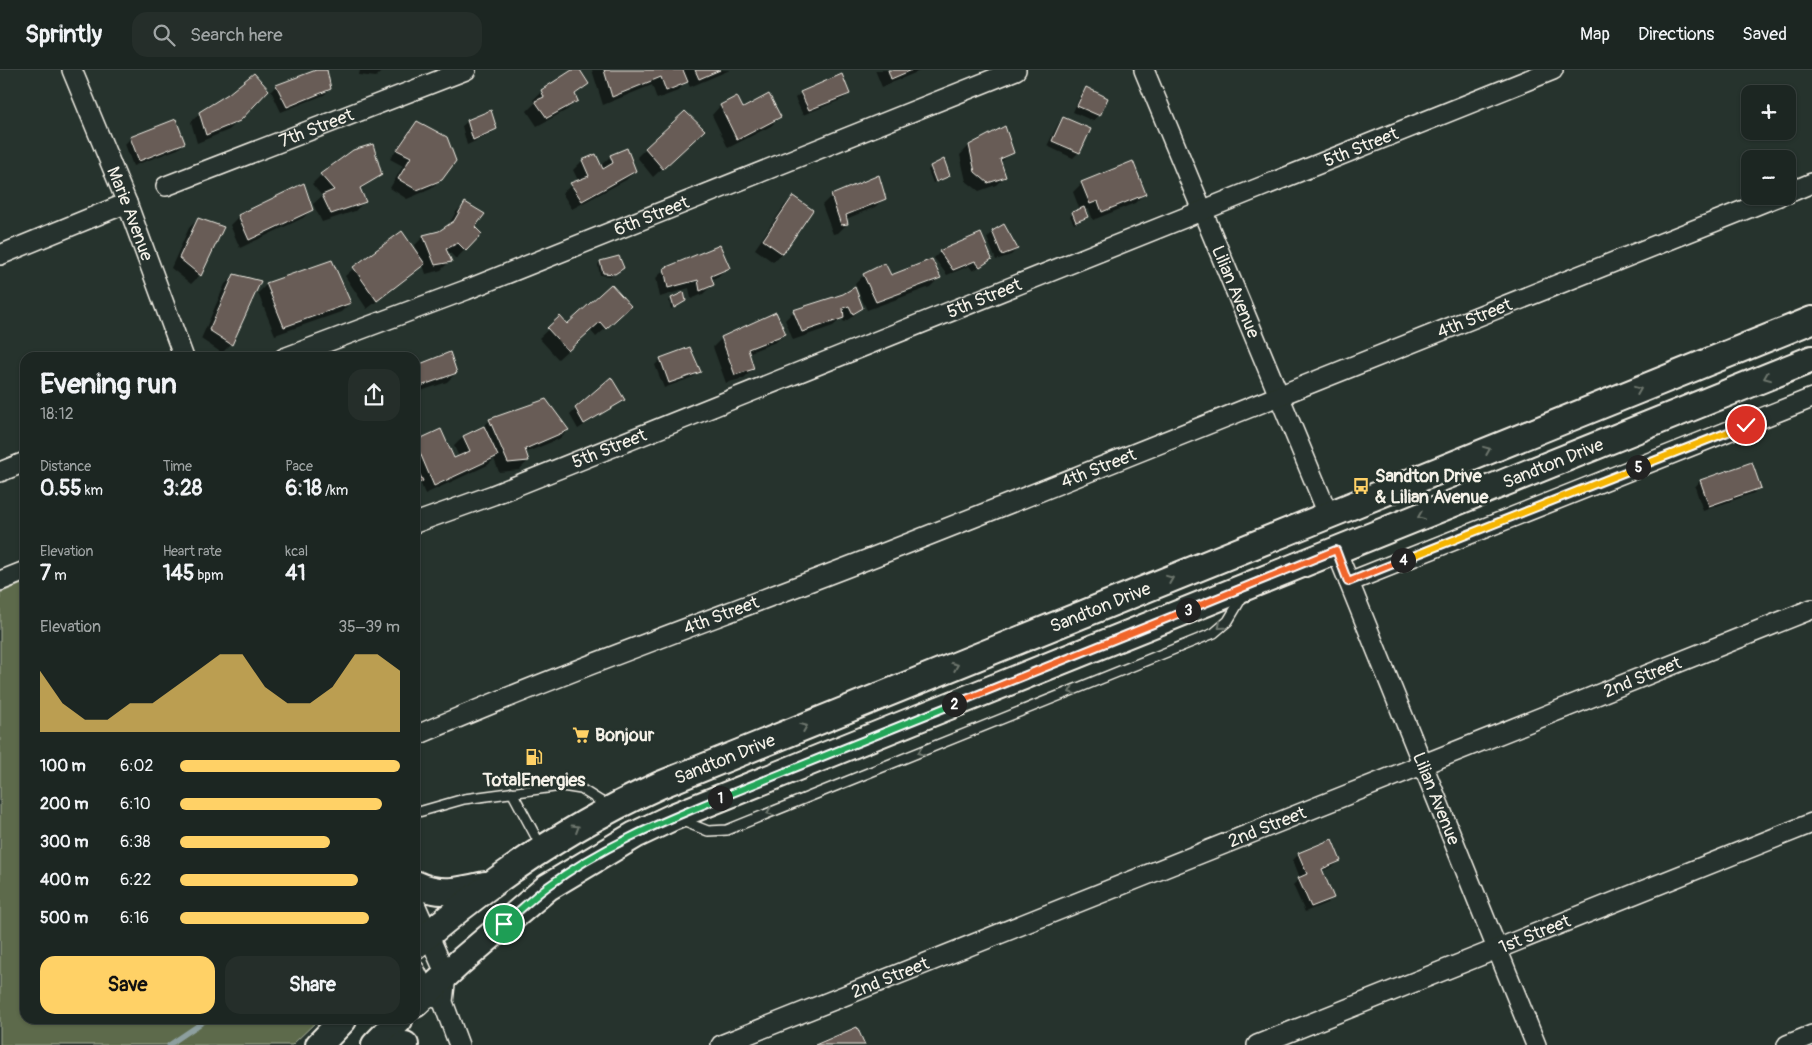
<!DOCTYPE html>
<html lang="en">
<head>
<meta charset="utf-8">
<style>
  body { margin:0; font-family:Pangolin,sans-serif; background:#252e2a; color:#f1f3f6; height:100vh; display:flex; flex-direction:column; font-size:19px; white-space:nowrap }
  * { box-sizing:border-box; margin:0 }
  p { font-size:16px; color:#a0a5a5 }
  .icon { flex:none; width:28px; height:28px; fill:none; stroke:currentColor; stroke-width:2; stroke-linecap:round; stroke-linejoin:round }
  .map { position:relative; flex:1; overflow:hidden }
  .drawer { position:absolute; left:20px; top:282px; width:400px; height:672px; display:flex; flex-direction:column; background:#1c2622; border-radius:15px; box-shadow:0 1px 4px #0004,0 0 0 1px #3a4340 }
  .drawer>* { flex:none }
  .buttons { position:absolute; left:1741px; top:15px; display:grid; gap:10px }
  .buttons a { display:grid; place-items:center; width:55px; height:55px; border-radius:10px; background:#1c2622; box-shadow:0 1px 4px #0004,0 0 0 1px #3a4340; font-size:25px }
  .pin { position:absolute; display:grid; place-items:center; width:42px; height:42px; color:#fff; margin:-21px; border:2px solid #fff; border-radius:50%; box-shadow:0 1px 5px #0007 }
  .km { position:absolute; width:25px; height:25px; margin:-12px; border-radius:50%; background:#222; color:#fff; font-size:14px; line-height:25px; text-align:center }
  .round { display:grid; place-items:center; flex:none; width:52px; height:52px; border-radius:15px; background:#252e2a }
  .summary { display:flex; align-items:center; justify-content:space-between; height:85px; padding:0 20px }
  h1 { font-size:28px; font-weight:800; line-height:38px }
  .stats { display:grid; grid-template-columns:repeat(3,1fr); gap:8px; height:85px; padding:5px 20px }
  .stats div { display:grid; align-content:center }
  .stats b { font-size:21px; font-weight:800 }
  .stats small { font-size:14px; font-weight:400 }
  .stats p { font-size:14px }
  .chart { height:140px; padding:10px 20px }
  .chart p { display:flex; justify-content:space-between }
  .chart svg { width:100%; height:90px; margin-top:5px; fill:#ffd166; opacity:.7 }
  .cta { display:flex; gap:10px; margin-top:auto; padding:10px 20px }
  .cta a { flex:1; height:58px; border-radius:15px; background:#ffd166; color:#111; font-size:20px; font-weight:800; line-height:58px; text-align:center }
  .cta a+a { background:#252e2a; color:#f1f3f6 }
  ul { padding:0 20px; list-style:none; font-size:16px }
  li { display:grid; grid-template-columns:80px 60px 1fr; align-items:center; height:38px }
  li i { height:12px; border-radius:6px; background:#ffd166 }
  header { display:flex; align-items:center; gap:30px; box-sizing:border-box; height:70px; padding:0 25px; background:#1c2622; border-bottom:1px solid #3a4340 }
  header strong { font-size:24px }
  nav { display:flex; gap:28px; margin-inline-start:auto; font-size:18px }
  .search { width:350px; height:45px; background:#252e2a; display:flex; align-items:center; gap:12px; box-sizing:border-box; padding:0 18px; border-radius:15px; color:#a0a5a5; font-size:19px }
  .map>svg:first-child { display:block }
</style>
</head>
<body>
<header>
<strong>Sprintly</strong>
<div class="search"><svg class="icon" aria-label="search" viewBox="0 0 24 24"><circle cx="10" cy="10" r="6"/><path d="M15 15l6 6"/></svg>Search here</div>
<nav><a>Map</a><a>Directions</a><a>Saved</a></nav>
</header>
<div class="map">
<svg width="1812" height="975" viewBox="0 0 1812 975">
  <rect width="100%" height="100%" fill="#26332d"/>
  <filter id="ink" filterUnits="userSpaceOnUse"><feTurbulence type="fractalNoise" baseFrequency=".02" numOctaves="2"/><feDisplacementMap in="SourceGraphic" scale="10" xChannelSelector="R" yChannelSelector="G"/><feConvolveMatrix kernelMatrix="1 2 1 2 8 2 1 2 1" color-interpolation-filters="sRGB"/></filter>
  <g filter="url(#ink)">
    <!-- green -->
    <path fill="#5d6a4c" stroke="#a8ae9a" d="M25 513V950H318L292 975H0V523Z"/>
    <!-- shadow -->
    <path fill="#0007" d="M320 0H325L330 19 324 25 281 42 271 21 276 16Z
      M360 0H383L376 7 359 5Z
      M575 0H578L587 14 574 26 576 31 567 40 537 56 527 41 535 33 533 30 542 21Z
      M592 0H730L690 17 687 11 678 21 657 29 652 15 603 35Z
      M875 0H922L882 17Z
      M1086 18 1099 45 1093 51 1073 42 1081 24Z
      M801 23 849 24 843 29 803 45 795 28Z
      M229 25 239 50 229 60 197 73 191 52 200 43Z
      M720 36 742 39 780 47 771 56 728 78 712 45Z
      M1063 48 1079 82 1073 88 1047 76 1058 54Z
      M468 51 495 59 489 65 467 75 462 56Z
      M417 53 441 109 431 119 407 129 390 118 403 96 390 89 408 62Z
      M131 68 184 73 178 79 133 96 125 74Z
      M694 69 653 107 637 87 646 78Z
      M969 76 1012 82 1000 93 1005 106 996 115 979 121 966 111 960 85Z
      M596 86 600 96 611 86 635 101 626 110 572 139 562 123 578 110 573 100 582 91Z
      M931 97 948 105 933 113 928 100Z
      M380 104 360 120 364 132 355 141 322 152 313 134 322 126 312 114 321 105Z
      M878 107 884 128 875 137 846 149 847 154 838 163 833 164 822 135 831 126Z
      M1082 113 1144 124 1135 133 1093 150 1089 139 1084 141 1087 147 1074 154 1070 146 1080 140 1073 122Z
      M793 127 782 183 773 192 755 179 784 136Z
      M465 134 474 157 480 164 456 189 448 181 446 182 450 191 441 200 426 204 423 195 367 239 345 206 354 198 419 186 415 175 424 166 439 162 448 156 456 142Z
      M312 139 303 148 240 178 230 155 239 146Z
      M198 149 222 157 200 205 191 214 171 198 189 158Z
      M993 162 1017 179 1011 185 996 190 987 168Z
      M940 182 991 189 973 201 969 196 947 205 934 188Z
      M618 187 620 201 611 206 600 205 598 195 600 192Z
      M728 197 719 206 711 210 712 215 703 224 691 229 689 218 660 227 656 208 665 199Z
      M235 205 231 274 222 283 201 269 225 214Z
      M864 205 890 206 939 208 930 217 867 240 855 214Z
      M267 214 350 233 341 242 275 265 258 223Z
      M843 225 861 238 852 247 844 252 842 248 833 256 793 270 785 250 794 241Z
      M672 229 682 233 671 239 669 231Z
      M621 245 596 267 590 260 558 289 539 268 560 248 567 256Z
      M785 264 776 272 748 283 753 299 744 308 726 313 713 277 722 268Z
      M661 289 699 302 693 307 664 318 655 295Z
      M415 297 456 303 447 312 415 323Z
      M623 330 578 359 570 345 576 339Z
      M490 350 568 360 559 369 525 383 528 391 519 400 499 402 494 389 488 395 425 424 420 412 415 418V372L440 361 453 390 459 387 454 376 463 367 481 359Z
      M1751 393 1759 417 1754 423 1703 441 1695 417 1700 411Z
      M1299 784 1340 791 1334 796 1322 801 1333 827 1327 833 1305 842 1293 815 1300 808 1293 790Z"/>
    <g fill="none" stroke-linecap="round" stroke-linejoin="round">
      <!-- stream -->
      <path stroke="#8d9f9f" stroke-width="5" d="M169 975 206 950"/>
    </g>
    <!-- building -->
    <path fill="#675b56" stroke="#f4f1e8" d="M316 0H327L331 19 287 37 276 15Z
      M572 0H580L589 14 575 24 578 31 547 48 535 31 544 27 541 20Z
      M604 0H683L688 12 666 21 661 7 612 27Z
      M695 0H720L699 9Z
      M888 0H912L891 9Z
      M254 3 269 20 240 51 206 65 199 42 228 24Z
      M842 4 850 24 809 40 800 22Z
      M1086 17 1108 28 1100 46 1077 36Z
      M769 24 781 47 737 70 720 35 737 26 743 38Z
      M491 40 497 59 473 70 467 50Z
      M685 41 705 60 663 99 645 78Z
      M1063 47 1091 59 1080 83 1052 71Z
      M176 49 185 73 139 91 130 67Z
      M417 51 447 67 456 91 442 110 417 120 398 109 411 87 397 80Z
      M1005 56 1014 83 1000 89 1006 107 988 113 975 102 969 75Z
      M373 74 382 105 360 118 366 132 331 144 322 125 334 120 320 104 353 80Z
      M627 78 636 101 582 131 570 113 589 106 582 90 596 84 603 99 613 93 610 85Z
      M944 89 950 106 936 112 930 96Z
      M1133 91 1146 124 1102 142 1098 131 1090 134 1081 112Z
      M879 105 886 129 846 145 848 154 841 155 831 125Z
      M304 113 313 140 249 170 238 145Z
      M793 126 813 140 783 184 763 170Z
      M465 132 485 144 475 157 482 164 466 181 458 173 446 179 452 192 435 195 423 165 439 161 454 151Z
      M1084 137 1088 147 1076 152 1072 142Z
      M198 148 224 157 201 206 179 188Z
      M1004 154 1018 179 1002 185 992 161Z
      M402 161 425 194 377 231 353 197Z
      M981 163 992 189 980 197 975 191 953 200 939 181Z
      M720 175 730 198 711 206 714 215 700 221 698 210 668 218 664 198Z
      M619 186 624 198 615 204 603 203 600 191Z
      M932 189 941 208 876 232 863 204 885 193 891 205Z
      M332 190 351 233 284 257 266 213Z
      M234 204 261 211 232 275 209 260Z
      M611 214 631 236 606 259 600 252 568 281 547 258 560 246 567 254Z
      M855 217 863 238 853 244 849 236 843 238 844 248 802 262 793 240 843 224Z
      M684 222 686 231 674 238 671 228Z
      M776 242 786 264 748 279 754 299 735 305 721 267Z
      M690 277 701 302 669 313 660 288Z
      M450 282 457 303 415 318V296Z
      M611 307 625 330 584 354 575 338Z
      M546 329 569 360 525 379 529 391 508 393 489 349Z
      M484 356 498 386 434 416 415 371 441 359 454 388 470 381 463 366Z
      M1752 392 1761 418 1709 436 1700 410Z
      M415 395 423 411 415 415Z
      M1332 769 1341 791 1322 799 1334 828 1311 837 1298 808 1307 804 1298 783Z
      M857 957 865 975H815Z"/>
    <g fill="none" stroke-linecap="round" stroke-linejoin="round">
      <!-- service casing -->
      <g stroke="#f4f1e8" stroke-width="12">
        <path id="service" d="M512 722 542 778
          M415 743 464 729 562 716 581 719 608 736
          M680 750 708 761 727 760 1214 563 1228 551 1244 524"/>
      </g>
      <!-- minor casing -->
      <g stroke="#f4f1e8" stroke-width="22">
        <g id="minor">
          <path id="s1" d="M72 0 127 133 184 288"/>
          <path id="s2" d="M1144 0 1328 444"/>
          <path id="s3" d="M166 116 466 0"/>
          <path d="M1788 123 1812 113"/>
          <path d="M0 185 127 133"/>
          <path id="s4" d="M284 288 466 220 1016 0"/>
          <path d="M0 402 25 392"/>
          <path id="s5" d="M415 453 493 425 1553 0"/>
          <path id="s6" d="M1336 480 1536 975"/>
          <path d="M0 511 25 501"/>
          <path d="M1349 512 1812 328"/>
          <path id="s7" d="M415 666C570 599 731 543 889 481 1186 364 1482 245 1779 126"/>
          <path d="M415 834 446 905 443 932 459 975"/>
          <path d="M415 900 426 923 436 928"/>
          <path id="s8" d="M721 975 1812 539"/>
          <path id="s9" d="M1257 975 1812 753"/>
          <path d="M1787 975 1812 965"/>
        </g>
      </g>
      <!-- secondary casing -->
      <g stroke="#f4f1e8" stroke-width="30">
        <g id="secondary">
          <path d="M415 814C440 826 460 821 485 815"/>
          <path id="s10" d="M415 876C490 810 569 756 660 715L1812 250"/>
          <path id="s11" d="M415 934 460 892 548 817 635 765 673 747 1812 289"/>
          <path d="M319 975 343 950"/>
          <path d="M375 975 399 950"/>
          <path d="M403 975H405"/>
        </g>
      </g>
      <!-- service -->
      <use href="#service" stroke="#26332d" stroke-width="9"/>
      <!-- minor -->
      <use href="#minor" stroke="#26332d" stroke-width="19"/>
      <!-- secondary -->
      <use href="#secondary" stroke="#26332d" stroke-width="26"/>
    </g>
    <!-- one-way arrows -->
    <defs><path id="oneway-chevron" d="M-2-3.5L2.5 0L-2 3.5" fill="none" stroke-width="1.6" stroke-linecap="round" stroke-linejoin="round" transform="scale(1.25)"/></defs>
    <g stroke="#6e766e">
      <use href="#oneway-chevron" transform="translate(1767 307) rotate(158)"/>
      <use href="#oneway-chevron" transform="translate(1638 320) rotate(-22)"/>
      <use href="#oneway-chevron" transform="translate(1487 380) rotate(-22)"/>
      <use href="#oneway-chevron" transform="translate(1421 446) rotate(158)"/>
      <use href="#oneway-chevron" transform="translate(1170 509) rotate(-22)"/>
      <use href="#oneway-chevron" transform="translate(1221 556) rotate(139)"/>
      <use href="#oneway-chevron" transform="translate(955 596) rotate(-22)"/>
      <use href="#oneway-chevron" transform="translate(1072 621) rotate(158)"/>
      <use href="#oneway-chevron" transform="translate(804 657) rotate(-22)"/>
      <use href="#oneway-chevron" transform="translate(921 682) rotate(158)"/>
      <use href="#oneway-chevron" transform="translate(770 742) rotate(158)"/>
      <use href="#oneway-chevron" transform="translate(576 758) rotate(-31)"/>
    </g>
  </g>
  <g fill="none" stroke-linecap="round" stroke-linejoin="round" filter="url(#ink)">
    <!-- split-1 casing -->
    <g stroke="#fff" stroke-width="10">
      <path id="split-1" d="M504 854C518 842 532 828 547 817 599 778 661 752 720 728"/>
    </g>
    <!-- split-2 casing -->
    <g stroke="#fff" stroke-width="10">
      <path id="split-2" d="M720 728 954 634"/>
    </g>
    <!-- split-3 casing -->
    <g stroke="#fff" stroke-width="10">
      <path id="split-3" d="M954 634 1188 540"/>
    </g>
    <!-- split-4 casing -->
    <g stroke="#fff" stroke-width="10">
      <path id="split-4" d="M1188 540 1336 480 1348 512 1403 490"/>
    </g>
    <!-- split-5 casing -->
    <g stroke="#fff" stroke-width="10">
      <path id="split-5" d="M1403 490 1638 397"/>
    </g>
    <!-- split-6 casing -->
    <g stroke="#fff" stroke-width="10">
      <path id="split-6" d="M1638 397 1746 355"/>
    </g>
    <!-- split-1 -->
    <use href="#split-1" stroke="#22a559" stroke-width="6"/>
    <!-- split-2 -->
    <use href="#split-2" stroke="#22a559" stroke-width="6"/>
    <!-- split-3 -->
    <use href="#split-3" stroke="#f0652b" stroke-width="6"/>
    <!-- split-4 -->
    <use href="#split-4" stroke="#f0652b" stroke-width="6"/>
    <!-- split-5 -->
    <use href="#split-5" stroke="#f5b400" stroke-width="6"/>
    <!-- split-6 -->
    <use href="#split-6" stroke="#f5b400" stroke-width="6"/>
  </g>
  <!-- icons -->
  <defs>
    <g id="bus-bare" transform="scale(1.35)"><path d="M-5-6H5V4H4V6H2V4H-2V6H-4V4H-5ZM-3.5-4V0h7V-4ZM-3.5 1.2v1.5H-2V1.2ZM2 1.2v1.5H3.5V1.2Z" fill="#ffd166" stroke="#26332d" stroke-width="2.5" paint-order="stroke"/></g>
    <g id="supermarket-bare" transform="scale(1.35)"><path d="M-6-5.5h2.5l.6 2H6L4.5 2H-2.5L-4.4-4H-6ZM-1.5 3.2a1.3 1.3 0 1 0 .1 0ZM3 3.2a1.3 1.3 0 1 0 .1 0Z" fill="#ffd166" stroke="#26332d" stroke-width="2.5" paint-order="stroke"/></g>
    <g id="fuel-bare" transform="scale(1.35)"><path d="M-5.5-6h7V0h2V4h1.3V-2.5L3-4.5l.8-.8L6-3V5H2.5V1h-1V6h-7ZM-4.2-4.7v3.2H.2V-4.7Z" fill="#ffd166" stroke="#26332d" stroke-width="2.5" paint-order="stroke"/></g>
  </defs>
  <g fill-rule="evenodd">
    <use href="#bus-bare" x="1361" y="416"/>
    <use href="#supermarket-bare" x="581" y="665"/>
    <use href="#fuel-bare" x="534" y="687"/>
  </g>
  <g text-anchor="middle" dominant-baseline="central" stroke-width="5" stroke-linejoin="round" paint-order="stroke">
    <!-- street labels -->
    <g font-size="18" fill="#f4f1e8" stroke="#26332d">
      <text stroke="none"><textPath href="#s3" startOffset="161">7th Street</textPath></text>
      <text stroke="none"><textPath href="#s5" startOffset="1018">5th Street</textPath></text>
      <text stroke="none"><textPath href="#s1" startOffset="155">Marie Avenue</textPath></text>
      <text stroke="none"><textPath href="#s4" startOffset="394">6th Street</textPath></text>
      <text stroke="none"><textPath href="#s2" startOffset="240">Lilian Avenue</textPath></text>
      <text stroke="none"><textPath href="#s5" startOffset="612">5th Street</textPath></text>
      <text stroke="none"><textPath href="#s7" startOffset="1139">4th Street</textPath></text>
      <text stroke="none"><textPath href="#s5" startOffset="208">5th Street</textPath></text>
      <text stroke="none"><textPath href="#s11" startOffset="1269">Sandton Drive</textPath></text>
      <text stroke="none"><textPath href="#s7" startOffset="734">4th Street</textPath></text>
      <text stroke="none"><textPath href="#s10" startOffset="769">Sandton Drive</textPath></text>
      <text stroke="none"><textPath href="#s7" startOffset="329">4th Street</textPath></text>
      <text stroke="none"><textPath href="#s8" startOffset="992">2nd Street</textPath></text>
      <text stroke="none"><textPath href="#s10" startOffset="364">Sandton Drive</textPath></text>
      <text stroke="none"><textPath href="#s6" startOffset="268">Lilian Avenue</textPath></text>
      <text stroke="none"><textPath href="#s8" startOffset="588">2nd Street</textPath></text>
      <text stroke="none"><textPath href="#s9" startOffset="299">1st Street</textPath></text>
      <text stroke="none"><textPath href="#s8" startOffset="182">2nd Street</textPath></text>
    </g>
    <!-- poi labels -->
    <g font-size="18" font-weight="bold" fill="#f4f1e8" stroke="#26332d" text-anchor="start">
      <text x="1375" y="406">Sandton Drive<tspan x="1375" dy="21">&amp; Lilian Avenue</tspan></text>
      <text x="595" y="665">Bonjour</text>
      <text x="534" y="710" text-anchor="middle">TotalEnergies</text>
    </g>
  </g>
</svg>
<div class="buttons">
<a>+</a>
<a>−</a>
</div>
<div class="pin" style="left:504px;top:854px;background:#1e9e55"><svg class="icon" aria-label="arrive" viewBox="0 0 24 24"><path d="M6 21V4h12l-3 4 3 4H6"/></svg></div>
<div class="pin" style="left:1746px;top:355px;background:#d93025"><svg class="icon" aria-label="check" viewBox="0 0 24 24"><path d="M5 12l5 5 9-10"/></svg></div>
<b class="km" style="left:720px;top:728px">1</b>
<b class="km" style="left:954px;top:634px">2</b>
<b class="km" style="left:1188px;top:540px">3</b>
<b class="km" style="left:1403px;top:490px">4</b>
<b class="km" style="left:1638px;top:397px">5</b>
<section class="drawer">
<div class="summary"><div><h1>Evening run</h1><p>18:12</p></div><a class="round"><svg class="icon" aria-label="share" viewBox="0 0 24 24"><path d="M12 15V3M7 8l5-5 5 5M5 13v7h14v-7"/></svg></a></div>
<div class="stats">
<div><p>Distance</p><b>0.55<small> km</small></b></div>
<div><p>Time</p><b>3:28</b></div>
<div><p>Pace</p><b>6:18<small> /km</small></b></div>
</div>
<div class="stats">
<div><p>Elevation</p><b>7<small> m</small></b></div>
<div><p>Heart rate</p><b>145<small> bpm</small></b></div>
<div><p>kcal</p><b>41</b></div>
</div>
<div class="chart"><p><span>Elevation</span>35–39 m</p>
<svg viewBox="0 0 160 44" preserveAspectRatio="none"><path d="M0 44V14L10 30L20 38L30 38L40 30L50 30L60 22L70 14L80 6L90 6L100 22L110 30L120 30L130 22L140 6L150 6L160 14V44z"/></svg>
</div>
<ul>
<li><b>100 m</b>6:02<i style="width:100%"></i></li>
<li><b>200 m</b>6:10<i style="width:92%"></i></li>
<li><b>300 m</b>6:38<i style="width:68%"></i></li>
<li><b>400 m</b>6:22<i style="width:81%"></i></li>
<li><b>500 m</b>6:16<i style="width:86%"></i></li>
</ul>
<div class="cta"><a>Save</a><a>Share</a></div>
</section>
</div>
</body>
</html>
